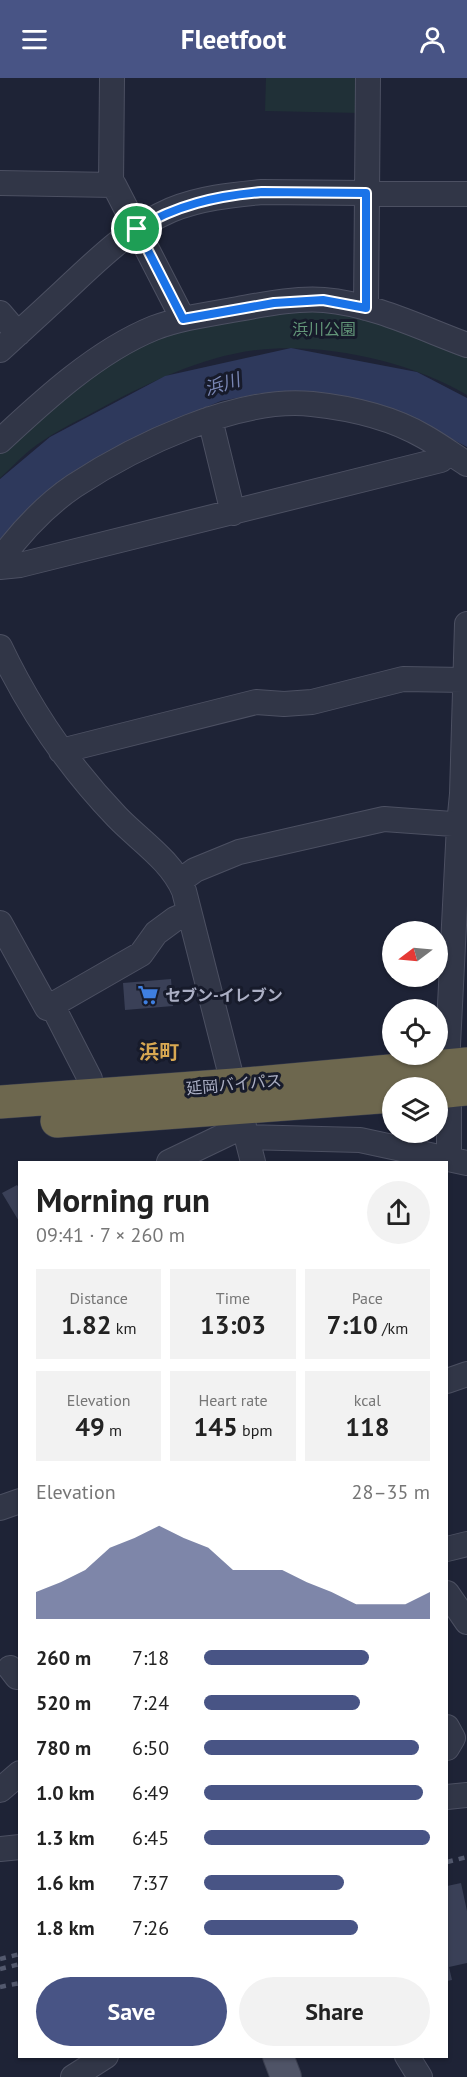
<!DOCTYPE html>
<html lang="en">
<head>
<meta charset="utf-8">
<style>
  body { margin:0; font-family:"PT Sans","Noto Sans JP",sans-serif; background:#f2f2f2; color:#222; height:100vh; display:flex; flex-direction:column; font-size:22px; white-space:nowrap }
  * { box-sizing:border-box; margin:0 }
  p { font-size:20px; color:#767676 }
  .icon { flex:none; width:33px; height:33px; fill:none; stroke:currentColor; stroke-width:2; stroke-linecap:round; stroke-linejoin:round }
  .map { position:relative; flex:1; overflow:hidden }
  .panel { position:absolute; left:18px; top:1083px; width:430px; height:897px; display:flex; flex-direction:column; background:#fff; border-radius:0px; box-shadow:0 2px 4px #0004 }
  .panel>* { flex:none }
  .needle { width:39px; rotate:254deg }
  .tools { position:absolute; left:382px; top:843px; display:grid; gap:12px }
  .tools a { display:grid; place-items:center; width:66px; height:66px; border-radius:50%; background:#fff; box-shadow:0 2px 4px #0004; font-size:30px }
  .pin { position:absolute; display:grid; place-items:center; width:51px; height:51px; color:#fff; margin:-26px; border:3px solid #fff; border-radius:50%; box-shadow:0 2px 6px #0007 }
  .round { display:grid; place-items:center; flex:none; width:63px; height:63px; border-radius:32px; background:#f2f2f2 }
  .headline { display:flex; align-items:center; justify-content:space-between; height:102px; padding:0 18px }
  h1 { font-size:33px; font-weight:700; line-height:45px }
  .metrics { display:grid; grid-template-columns:repeat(3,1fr); gap:9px; height:102px; padding:6px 18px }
  .metrics div { display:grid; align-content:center; border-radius:0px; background:#f2f2f2; text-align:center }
  .metrics b { font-size:26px; font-weight:700 }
  .metrics small { font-size:16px; font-weight:400 }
  .metrics p { font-size:16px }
  .chart { height:168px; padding:12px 18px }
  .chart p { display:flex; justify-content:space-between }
  .chart svg { width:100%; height:108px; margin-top:6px; fill:#485485; opacity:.7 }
  .button { display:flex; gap:12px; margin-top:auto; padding:12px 18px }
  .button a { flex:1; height:69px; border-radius:36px; background:#485485; color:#fff; font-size:24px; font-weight:700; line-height:69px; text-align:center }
  .button a+a { background:#f2f2f2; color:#222 }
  ul { padding:0 18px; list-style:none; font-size:20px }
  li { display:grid; grid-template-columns:96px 72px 1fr; align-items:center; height:45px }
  li i { height:15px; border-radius:8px; background:#485485 }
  header { display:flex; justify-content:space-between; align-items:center; height:78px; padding:0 18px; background:#485485; color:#fff; font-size:27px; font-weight:700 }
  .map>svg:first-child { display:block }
</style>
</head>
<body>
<header><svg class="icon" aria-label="menu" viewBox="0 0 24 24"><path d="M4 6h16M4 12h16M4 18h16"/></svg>Fleetfoot<svg class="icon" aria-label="person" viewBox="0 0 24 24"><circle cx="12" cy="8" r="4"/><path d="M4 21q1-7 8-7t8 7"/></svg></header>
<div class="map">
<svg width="467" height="1999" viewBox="0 0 467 1999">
  <rect width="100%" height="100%" fill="#1e2336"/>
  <!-- green -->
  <path fill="#203037" d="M266 0H361L360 35 265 33Z
    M322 229 365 237 467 276V317C410 283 323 264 257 272 199 279 144 307 92 335 71 346 49 357 30 372 20 380 10 391 0 400V372L120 275 185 248Z"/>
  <!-- water -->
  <path fill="#2e395c" d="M291 270 417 294 467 320V369L396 332 346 318 262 315 221 323 160 348 97 380 40 422 0 461V401L50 359 165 298Z"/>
  <!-- building -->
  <path fill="#3a4057" d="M171 901 173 928 125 932 123 905Z
    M17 1107 20 1111V1145L2 1115Z
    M461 1805 467 1833V1885L449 1889 452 1902 447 1903V1808Z"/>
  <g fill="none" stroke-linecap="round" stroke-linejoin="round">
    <!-- minor casing -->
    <g stroke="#4c5062" stroke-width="26">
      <path id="minor" d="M0 105 114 107 183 241
        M111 107 112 0
        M366 230 368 0
        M0 235 18 256
        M0 272C16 257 32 243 48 228 87 193 122 153 171 132 200 120 231 117 262 114L467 116
        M210 341 233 435
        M0 363C44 322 97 273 154 250 180 240 210 236 238 231 266 226 295 220 324 222 373 226 421 250 467 267
        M0 482C20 455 46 427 74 408 135 368 238 318 312 326 350 330 391 339 425 359 439 367 453 377 467 386
        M0 489 20 487 441 382 448 374
        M0 569C30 632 68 688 117 739 139 762 171 782 184 813L253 1084
        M61 673 256 624 284 626 312 624 403 601 464 602
        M180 803 195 792 239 774 384 741 467 747
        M0 845 47 930 141 876 156 855 175 841 189 835
        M52 927 90 1001 91 1017
        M247 1059 360 1062 467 1085
        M449 1081V1013L447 987 459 747 462 716 467 546
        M169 1084 244 1048
        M447 1303 467 1296
        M0 1430 20 1423
        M447 1471 467 1466
        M447 1515 467 1544
        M10 1590 17 1599 20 1597
        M447 1649 453 1660 447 1670
        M0 1712 20 1695
        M447 1719 467 1717
        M0 1771 20 1769
        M407 1978 420 1999
        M73 1999 106 1978"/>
    </g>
    <!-- major casing -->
    <g stroke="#3b3f50" stroke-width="32">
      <path id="major" d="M278 1978 286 1999"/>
    </g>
    <!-- highway casing -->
    <g stroke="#393d4e" stroke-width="34">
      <path id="highway" d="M438 1014 467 1011
        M0 1024 234 1007 467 986
        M57 1043 393 1018"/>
    </g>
    <!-- minor -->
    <use href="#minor" stroke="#313647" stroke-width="24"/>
    <!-- major -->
    <use href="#major" stroke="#4f5467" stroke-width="30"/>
    <!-- highway -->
    <use href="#highway" stroke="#6d674e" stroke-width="33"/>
    <!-- rail -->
    <path stroke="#53596e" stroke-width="4.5" stroke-dasharray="6 6" stroke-linecap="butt" d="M447 1784 467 1779
      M0 1881 20 1876
      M0 1891 20 1886
      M0 1909 20 1905"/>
  </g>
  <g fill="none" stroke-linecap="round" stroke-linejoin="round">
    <!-- route casing -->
    <g stroke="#fff" stroke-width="12">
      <path id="route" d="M262 114 366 115V230L323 222 274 225 183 241 137 151C176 127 216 118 262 114Z"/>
    </g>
    <!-- route -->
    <use href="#route" stroke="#1a73e8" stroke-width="8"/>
  </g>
  <!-- icons -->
  <defs>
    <g id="supermarket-bare" transform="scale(1.62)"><path d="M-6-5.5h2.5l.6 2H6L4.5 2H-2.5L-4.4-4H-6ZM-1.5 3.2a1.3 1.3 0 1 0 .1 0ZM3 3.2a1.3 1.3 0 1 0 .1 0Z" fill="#3f7fe0" stroke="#171b2b" stroke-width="2.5" paint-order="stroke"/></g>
  </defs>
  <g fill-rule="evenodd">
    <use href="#supermarket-bare" x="148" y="917"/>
  </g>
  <g text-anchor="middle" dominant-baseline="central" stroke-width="6" stroke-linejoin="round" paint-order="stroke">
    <!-- park labels -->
    <g font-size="16" fill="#629578" stroke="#171b2b">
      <text x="324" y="251">浜川公園</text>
    </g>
    <!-- poi labels -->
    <g font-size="16" font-weight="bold" fill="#abafc4" stroke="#171b2b" text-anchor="start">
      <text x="165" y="917">セブン-イレブン</text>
    </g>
    <!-- street labels -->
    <g font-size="16" fill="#abafc4" stroke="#171b2b">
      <text transform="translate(234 1006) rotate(-5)">延岡バイパス</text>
    </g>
    <!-- water labels -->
    <g font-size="18" font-style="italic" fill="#7986b3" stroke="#171b2b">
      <text transform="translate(222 306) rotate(-17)">浜川</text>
    </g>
    <!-- quarter labels -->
    <g font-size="20" font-weight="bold" fill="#d8a852" stroke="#171b2b">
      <text x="159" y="974">浜町</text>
    </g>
  </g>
</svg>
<div class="tools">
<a><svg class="needle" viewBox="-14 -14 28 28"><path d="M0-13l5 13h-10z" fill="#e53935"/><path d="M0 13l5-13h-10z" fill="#767676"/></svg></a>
<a><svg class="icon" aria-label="locate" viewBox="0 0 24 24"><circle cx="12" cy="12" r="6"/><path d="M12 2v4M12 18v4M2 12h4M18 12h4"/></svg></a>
<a><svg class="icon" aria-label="layers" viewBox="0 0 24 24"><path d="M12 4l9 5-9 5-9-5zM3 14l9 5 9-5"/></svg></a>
</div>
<div class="pin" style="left:137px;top:151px;background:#1e9e55"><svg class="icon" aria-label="arrive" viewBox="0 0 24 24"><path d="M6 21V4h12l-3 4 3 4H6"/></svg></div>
<section class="panel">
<div class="headline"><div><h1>Morning run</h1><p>09:41 · 7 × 260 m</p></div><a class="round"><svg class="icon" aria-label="share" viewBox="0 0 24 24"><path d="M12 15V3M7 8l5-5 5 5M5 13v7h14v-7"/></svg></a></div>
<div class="metrics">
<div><p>Distance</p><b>1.82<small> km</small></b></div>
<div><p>Time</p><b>13:03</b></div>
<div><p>Pace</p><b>7:10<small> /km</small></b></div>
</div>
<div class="metrics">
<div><p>Elevation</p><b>49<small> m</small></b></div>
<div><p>Heart rate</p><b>145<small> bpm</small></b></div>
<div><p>kcal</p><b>118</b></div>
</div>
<div class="chart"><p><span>Elevation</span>28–35 m</p>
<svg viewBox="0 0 160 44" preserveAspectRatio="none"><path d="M0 44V33L10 29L20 24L30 15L40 11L50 6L60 11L70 15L80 24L90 24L100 24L110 29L120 33L130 38L140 38L150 38L160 33V44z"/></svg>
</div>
<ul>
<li><b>260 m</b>7:18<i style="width:73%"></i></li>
<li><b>520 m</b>7:24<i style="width:69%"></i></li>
<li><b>780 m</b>6:50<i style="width:95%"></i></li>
<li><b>1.0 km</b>6:49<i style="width:97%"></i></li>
<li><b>1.3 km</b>6:45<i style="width:100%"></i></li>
<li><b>1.6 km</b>7:37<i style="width:62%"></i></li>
<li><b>1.8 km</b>7:26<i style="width:68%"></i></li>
</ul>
<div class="button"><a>Save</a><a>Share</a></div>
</section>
</div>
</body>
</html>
